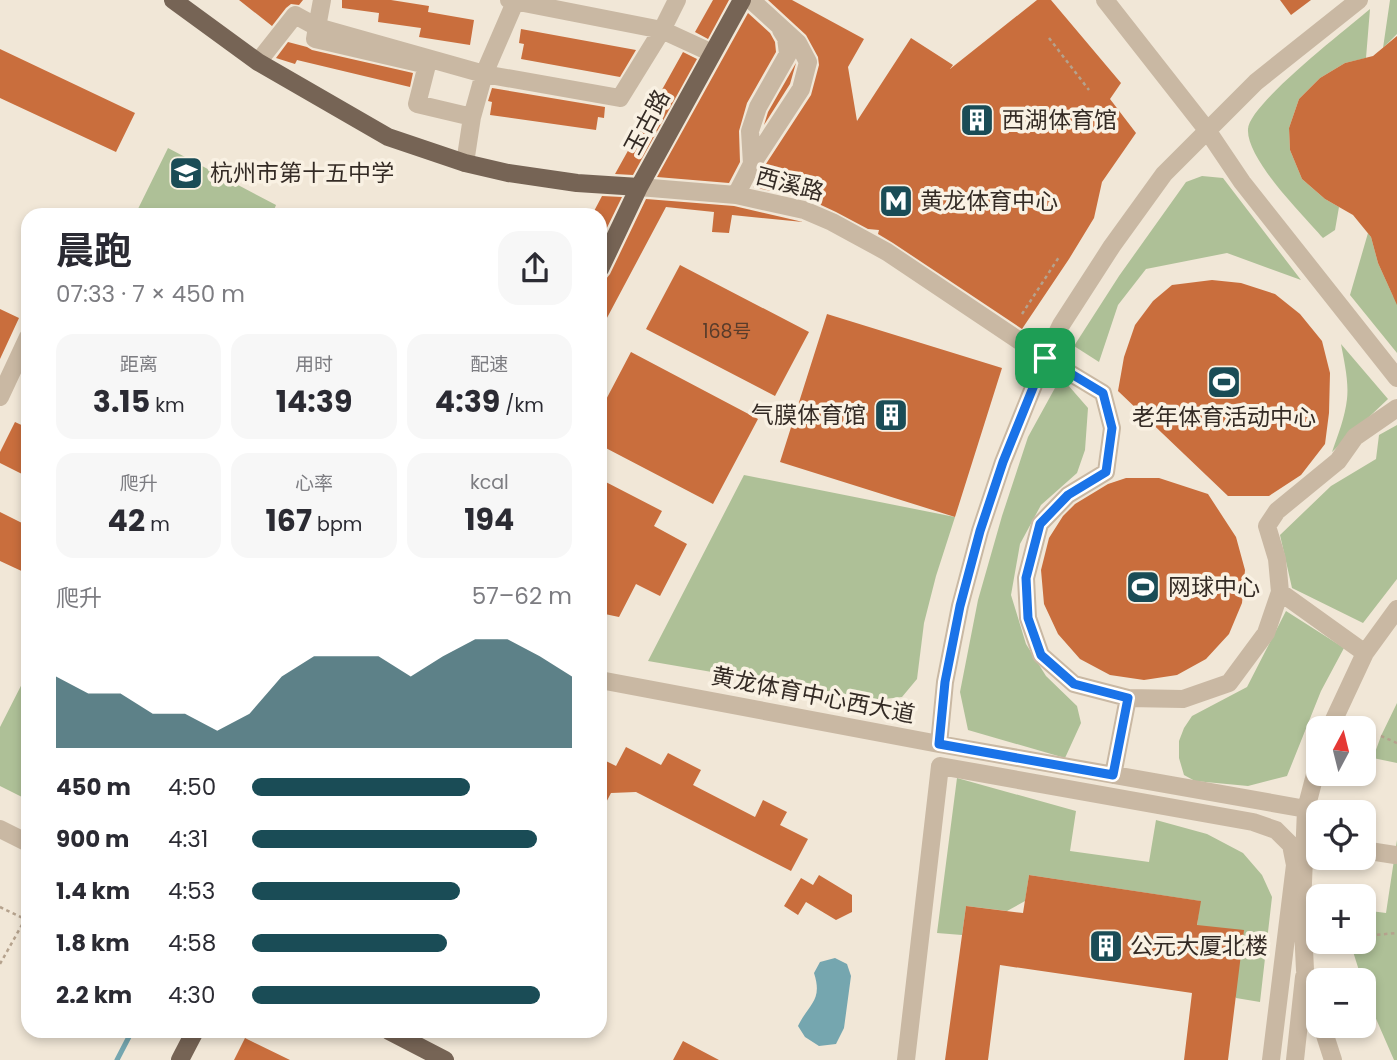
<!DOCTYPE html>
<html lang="zh">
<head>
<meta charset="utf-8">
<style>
  body { margin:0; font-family:Poppins,"Noto Sans SC",sans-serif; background:#f7f7f7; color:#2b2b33; height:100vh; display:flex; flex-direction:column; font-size:26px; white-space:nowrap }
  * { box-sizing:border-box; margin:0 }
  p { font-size:23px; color:#7c7c81 }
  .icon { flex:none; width:38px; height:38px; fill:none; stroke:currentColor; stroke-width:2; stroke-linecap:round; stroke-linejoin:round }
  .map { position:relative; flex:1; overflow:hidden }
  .sheet { position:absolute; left:21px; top:208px; width:586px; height:830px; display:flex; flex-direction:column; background:#fff; border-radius:21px; box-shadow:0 4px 10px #0003 }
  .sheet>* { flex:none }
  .needle { width:46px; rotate:7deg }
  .buttons { position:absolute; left:1306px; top:716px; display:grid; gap:14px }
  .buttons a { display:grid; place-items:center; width:70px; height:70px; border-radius:14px; background:#fff; box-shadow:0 4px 10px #0003; font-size:35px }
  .pin { position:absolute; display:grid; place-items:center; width:60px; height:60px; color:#fff; margin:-30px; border-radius:14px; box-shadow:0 4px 10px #0006 }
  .round { display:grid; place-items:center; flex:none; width:74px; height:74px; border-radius:21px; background:#f7f7f7 }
  .overview { display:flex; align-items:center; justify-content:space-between; height:119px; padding:0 35px }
  h1 { font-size:38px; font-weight:700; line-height:52px }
  .stats { display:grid; grid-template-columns:repeat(3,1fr); gap:10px; height:119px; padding:7px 35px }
  .stats div { display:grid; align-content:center; border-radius:18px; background:#f7f7f7; text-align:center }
  .stats b { font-size:30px; font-weight:700 }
  .stats small { font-size:19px; font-weight:400 }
  .stats p { font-size:19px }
  .chart { height:196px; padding:14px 35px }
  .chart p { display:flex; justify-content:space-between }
  .chart svg { width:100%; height:126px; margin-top:7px; fill:#1a4c56; opacity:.7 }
  ul { padding:0 35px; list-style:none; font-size:23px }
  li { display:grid; grid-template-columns:112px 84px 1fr; align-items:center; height:52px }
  li i { height:18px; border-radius:9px; background:#1a4c56 }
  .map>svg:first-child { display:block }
</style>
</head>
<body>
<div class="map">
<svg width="1397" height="1060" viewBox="0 0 1397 1060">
  <rect width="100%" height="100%" fill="#f1e7d7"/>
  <!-- green -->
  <path fill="#aec097" d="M1390 0H1397V34L1383 48Z
    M1370 9 1366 58 1345 63 1320 78 1299 99 1289 128 1290 150 1302 179 1325 199 1339 207 1335 230 1323 238C1303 215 1246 159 1248 129 1249 104 1348 28 1370 9Z
    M168 148 276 205 272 215H135Z
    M1202 176 1223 178 1301 280 1227 253 1146 269 1118 305 1099 362 1074 346 1119 276 1186 182Z
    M1368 233 1371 237 1378 263 1393 296 1397 299V353L1350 295Z
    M1341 344 1388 399 1332 452C1338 435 1345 417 1347 399 1349 381 1344 361 1341 344Z
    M1061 377 1088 408 1085 450 1077 473 1041 505 1020 544 1011 595 1026 644 1046 676 1077 706 1081 723 1065 758 968 730 960 692 978 600 1002 516 1028 437Z
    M1397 425V579L1363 623 1292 588 1280 535 1331 486 1376 459 1379 435Z
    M744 475 955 517 936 576 924 623 917 679 902 697 875 700 648 661Z
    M1286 611 1344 648 1321 691 1287 776 1248 786 1195 781 1184 775 1179 758V741L1184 728 1192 716 1247 687Z
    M28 672V800L0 786V727Z
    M1397 703V763L1373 758 1381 736Z
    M957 778 1076 811 1070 851 1149 862 1156 820 1207 834 1243 853 1262 875 1272 897 1260 1002 1236 998 1197 926 1200 901 1029 875 1025 901 1007 911 966 906 962 935 937 933Z
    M1397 840V1060H1394L1370 1005 1363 980H1362L1350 942H1363V910L1386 913Z"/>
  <!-- water -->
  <path fill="#75a6af" d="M835 958 847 964 851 976 844 1028 836 1044 819 1046 805 1037 798 1026C809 1003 823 1001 814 973L820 962Z"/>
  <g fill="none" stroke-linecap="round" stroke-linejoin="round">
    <!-- stream -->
    <path stroke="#75a6af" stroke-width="5" d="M117 1060 132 1031"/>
  </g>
  <!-- building -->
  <path fill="#c96e3d" d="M239 0H303L299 5 291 4 286 8 272 26Z
    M342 0H391L429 6 428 12 474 20 470 45 419 37 421 28 378 22 379 13 342 8Z
    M713 0H729L708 39 695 32Z
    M768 0H792L864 39 848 67 857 121 911 38 953 65 950 69 1037 0H1051L1121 83 1110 99 1136 133 1102 182 1094 218 1069 259 1022 329 893 243 878 234 879 230 868 229 836 212 808 199 753 187 762 170 811 95 819 65 818 57 806 35Z
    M1280 0H1311L1291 15Z
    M748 13 770 33 775 42 776 52 747 103 739 131 740 162 729 183 657 177Z
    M521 29 636 50 620 77 521 59 524 44 519 43Z
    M1397 36V305L1378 263 1371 237 1353 215 1325 199 1302 179 1290 150 1289 128 1299 99 1320 78 1345 63 1373 56Z
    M288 42 307 47 312 50 413 73 410 87 297 60 295 64 276 58Z
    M0 49 135 113 116 152 0 98Z
    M683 52 697 59 633 175 615 174Z
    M796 63 790 84 764 125 768 112Z
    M492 88 605 107 604 118 598 117 596 130 490 115 492 102 488 101Z
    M602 196 622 197 600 242V215H592Z
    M646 199 734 206 803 222 732 215 729 233 712 232 714 212 666 207 600 331V280L606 279 610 274Z
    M680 265 809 332 775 396 646 329Z
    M1212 280 1241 283 1275 294 1300 314 1322 341 1330 373 1329 413 1325 444 1301 475 1269 496H1228L1118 391 1124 357 1135 325 1153 301 1172 285Z
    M0 309 19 318 0 359Z
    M827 314 1002 368 955 517 780 462Z
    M631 352 758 419 713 504 600 445V411Z
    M15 422 28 428V477L0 463V452Z
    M1126 478H1159L1208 494 1236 537 1245 570 1242 603 1229 634 1206 659 1177 675 1144 680 1110 675 1080 659 1058 634 1044 604 1041 570 1049 538 1063 516 1075 504 1108 484Z
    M600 479 662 511 654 526 687 544 660 596 636 584 619 617 600 613Z
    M0 512 28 526V574L0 561Z
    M626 747 661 765 668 753 701 770 693 785 755 817 763 800 787 812 780 825 808 839 791 871 636 792 611 793 600 814V758L616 766Z
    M819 875 852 895V912L836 920 806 902 798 915 784 906 801 878 813 885Z
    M1029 875 1201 901 1197 925 1244 930 1228 1060H1184L1192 993 1000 965 988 1060H945L966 906 1023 913Z
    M245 1038 290 1060H234Z
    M683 1041 719 1060H673Z"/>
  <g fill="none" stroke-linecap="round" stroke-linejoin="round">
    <!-- path -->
    <path stroke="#b5a28d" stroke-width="2.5" stroke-dasharray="3.5 3.5" stroke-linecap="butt" d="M1049 38 1089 90
      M1022 314 1059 257
      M1381 736 1397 743
      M0 907 25 919
      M1363 936 1397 933
      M0 964 28 914"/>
    <!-- minor -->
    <path stroke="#c9b8a3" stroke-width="18" d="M509 0 662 30 712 53
      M1105 0 1207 130 1242 182 1397 378
      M258 62 295 15 317 27 322 0
      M472 117 417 104 427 65 315 39 317 27 484 74 620 98 662 30 677 0
      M465 163 472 117 484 74 516 0
      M752 164 750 131 758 107 788 54 786 38 781 30
      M639 187 736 195 804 210 832 222 887 252 1045 358 1061 325 1112 246 1164 174 1256 82 1359 0
      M736 195 752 164 801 89 808 62 798 43 751 0
      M0 397 28 337
      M1280 592 1365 653
      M600 680 939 744 1306 809
      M1330 728 1365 653 1397 609
      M939 744 945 682 960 606 980 531 1003 462 1045 358 1103 393 1112 428 1106 472 1068 495 1040 524 1026 578 1028 618 1041 655 1074 684 1128 698
      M1318 763 1306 809 1302 907 1305 970 1318 1012
      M1113 775 1128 698 1183 699 1229 683 1266 633 1280 592 1277 559 1267 526 1277 511 1338 461 1355 437 1397 408
      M0 829 28 843
      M1363 850 1395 855
      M1322 1026 1333 1060
      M906 1060 940 766 1253 822 1276 830 1291 845 1295 865 1271 1060
      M1295 1060 1304 977"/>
    <!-- major -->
    <path stroke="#766455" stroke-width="18" d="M173 0 258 62 388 137 465 163 508 173 577 183 639 187
      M600 269 639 187 742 0
      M389 1031 445 1060
      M180 1060 195 1031"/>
  </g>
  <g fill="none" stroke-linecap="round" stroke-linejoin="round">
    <!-- route casing -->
    <g stroke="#fff" stroke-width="14">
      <path id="route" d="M1045 358 1103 393 1112 428 1106 472 1068 495 1040 524 1026 578 1028 618 1041 655 1074 684 1128 698 1113 775 939 744 945 682 960 606 980 531 1003 462Z"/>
    </g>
    <!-- route -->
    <use href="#route" stroke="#1a73e8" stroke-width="9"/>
  </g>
  <!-- icons -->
  <defs>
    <g id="building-square" transform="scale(1.75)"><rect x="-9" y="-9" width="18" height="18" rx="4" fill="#1a4c56" stroke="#f9f1e3"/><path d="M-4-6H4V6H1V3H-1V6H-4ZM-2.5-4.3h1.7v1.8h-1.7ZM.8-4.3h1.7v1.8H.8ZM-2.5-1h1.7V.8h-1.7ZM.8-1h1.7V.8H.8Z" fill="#fff"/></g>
    <g id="school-square" transform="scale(1.75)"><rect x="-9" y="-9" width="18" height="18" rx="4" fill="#1a4c56" stroke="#f9f1e3"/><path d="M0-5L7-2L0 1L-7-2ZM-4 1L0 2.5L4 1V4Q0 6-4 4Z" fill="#fff"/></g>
    <g id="metro-square" transform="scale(1.75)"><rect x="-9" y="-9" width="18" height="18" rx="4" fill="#1a4c56" stroke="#f9f1e3"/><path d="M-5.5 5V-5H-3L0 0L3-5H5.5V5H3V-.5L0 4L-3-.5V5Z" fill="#fff"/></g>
    <g id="stadium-square" transform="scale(1.75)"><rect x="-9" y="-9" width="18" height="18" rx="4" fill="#1a4c56" stroke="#f9f1e3"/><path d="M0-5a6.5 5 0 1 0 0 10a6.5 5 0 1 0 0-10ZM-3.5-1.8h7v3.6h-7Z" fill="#fff"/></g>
  </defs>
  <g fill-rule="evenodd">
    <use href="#building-square" x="977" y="120"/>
    <use href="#school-square" x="186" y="173"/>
    <use href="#metro-square" x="896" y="201"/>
    <use href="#stadium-square" x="1224" y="382"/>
    <use href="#building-square" x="891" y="415"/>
    <use href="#stadium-square" x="1143" y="587"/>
    <use href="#building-square" x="1106" y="946"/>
  </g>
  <g text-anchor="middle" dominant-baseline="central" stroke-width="7" stroke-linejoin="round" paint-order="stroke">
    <!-- number labels -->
    <g font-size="19" fill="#593c2b">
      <text x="727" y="331">168号</text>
    </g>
    <!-- poi labels -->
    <g font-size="23" fill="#342b25" stroke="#f9f1e3" text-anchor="start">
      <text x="1002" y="120">西湖体育馆</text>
      <text x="210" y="173">杭州市第十五中学</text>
      <text x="920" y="201">黄龙体育中心</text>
      <text x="866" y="415" text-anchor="end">气膜体育馆</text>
      <text x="1224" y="417" text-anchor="middle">老年体育活动中心</text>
      <text x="1168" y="587">网球中心</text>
      <text x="1130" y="946">公元大厦北楼</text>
    </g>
    <!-- street labels -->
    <g font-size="23" fill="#342b25" stroke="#f9f1e3">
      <text transform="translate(647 122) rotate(-62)">玉古路</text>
      <text transform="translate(790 184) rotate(15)">西溪路</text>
      <text transform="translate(813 695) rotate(11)">黄龙体育中心西大道</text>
    </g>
  </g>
</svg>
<div class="buttons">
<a><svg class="needle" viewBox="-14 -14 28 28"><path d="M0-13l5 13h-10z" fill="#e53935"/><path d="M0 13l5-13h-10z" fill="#7c7c81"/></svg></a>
<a><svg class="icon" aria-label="locate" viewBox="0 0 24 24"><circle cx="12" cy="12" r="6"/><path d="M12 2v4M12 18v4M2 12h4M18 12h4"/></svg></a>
<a>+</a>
<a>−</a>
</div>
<div class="pin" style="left:1045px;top:358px;background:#1e9e55"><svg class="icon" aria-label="arrive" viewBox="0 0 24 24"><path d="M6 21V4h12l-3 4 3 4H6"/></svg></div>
<section class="sheet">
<div class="overview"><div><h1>晨跑</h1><p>07:33 · 7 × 450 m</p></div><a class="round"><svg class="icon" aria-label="share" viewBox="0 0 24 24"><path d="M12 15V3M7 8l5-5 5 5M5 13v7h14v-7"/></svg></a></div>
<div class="stats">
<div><p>距离</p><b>3.15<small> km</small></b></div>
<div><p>用时</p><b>14:39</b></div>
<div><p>配速</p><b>4:39<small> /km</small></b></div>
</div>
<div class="stats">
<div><p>爬升</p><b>42<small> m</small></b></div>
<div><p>心率</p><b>167<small> bpm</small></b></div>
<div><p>kcal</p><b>194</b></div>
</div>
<div class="chart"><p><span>爬升</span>57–62 m</p>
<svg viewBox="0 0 160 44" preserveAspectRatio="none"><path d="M0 44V19L10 25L20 25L30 32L40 32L50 38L60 32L70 19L80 12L90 12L100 12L110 19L120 12L130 6L140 6L150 12L160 19V44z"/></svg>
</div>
<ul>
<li><b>450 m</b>4:50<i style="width:68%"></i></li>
<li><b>900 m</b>4:31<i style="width:89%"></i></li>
<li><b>1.4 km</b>4:53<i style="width:65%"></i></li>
<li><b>1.8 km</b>4:58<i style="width:61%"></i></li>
<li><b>2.2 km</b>4:30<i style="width:90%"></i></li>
</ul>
</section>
</div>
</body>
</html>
